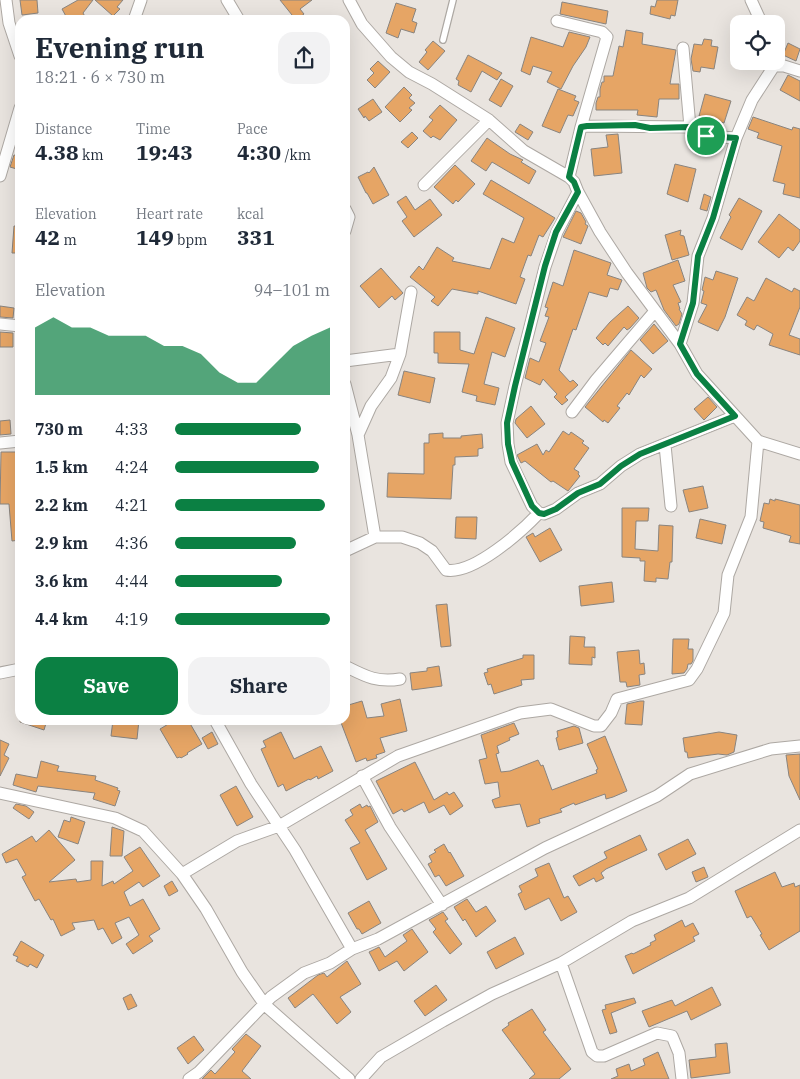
<!DOCTYPE html>
<html lang="en">
<head>
<meta charset="utf-8">
<style>
  body { margin:0; font-family:"IBM Plex Serif",serif; background:#f2f2f3; color:#1f2937; height:100vh; display:flex; flex-direction:column; font-size:19px; white-space:nowrap }
  * { box-sizing:border-box; margin:0 }
  p { font-size:16px; color:#747a83 }
  .icon { flex:none; width:28px; height:28px; fill:none; stroke:currentColor; stroke-width:2; stroke-linecap:round; stroke-linejoin:round }
  .map { position:relative; flex:1; overflow:hidden }
  .drawer { position:absolute; left:15px; top:15px; width:335px; height:710px; display:flex; flex-direction:column; background:#fff; border-radius:15px; box-shadow:0 5px 20px #0002 }
  .drawer>* { flex:none }
  .controls { position:absolute; left:730px; top:15px; display:grid; gap:10px }
  .controls a { display:grid; place-items:center; width:55px; height:55px; border-radius:10px; background:#fff; box-shadow:0 5px 20px #0002; font-size:25px }
  .pin { position:absolute; display:grid; place-items:center; width:42px; height:42px; color:#fff; margin:-21px; border:2px solid #fff; border-radius:50%; box-shadow:0 1px 5px #0007 }
  .round { display:grid; place-items:center; flex:none; width:52px; height:52px; border-radius:15px; background:#f2f2f3 }
  .overview { display:flex; align-items:center; justify-content:space-between; height:85px; padding:0 20px }
  h1 { font-size:28px; font-weight:800; line-height:38px }
  .stats { display:grid; grid-template-columns:repeat(3,1fr); gap:8px; height:85px; padding:5px 20px }
  .stats div { display:grid; align-content:center }
  .stats b { font-size:21px; font-weight:800 }
  .stats small { font-size:14px; font-weight:400 }
  .stats p { font-size:14px }
  .chart { height:140px; padding:10px 20px }
  .chart p { display:flex; justify-content:space-between }
  .chart svg { width:100%; height:90px; margin-top:5px; fill:#0b8043; opacity:.7 }
  .action { display:flex; gap:10px; margin-top:auto; padding:10px 20px }
  .action a { flex:1; height:58px; border-radius:15px; background:#0b8043; color:#fff; font-size:20px; font-weight:800; line-height:58px; text-align:center }
  .action a+a { background:#f2f2f3; color:#1f2937 }
  ul { padding:0 20px; list-style:none; font-size:16px }
  li { display:grid; grid-template-columns:80px 60px 1fr; align-items:center; height:38px }
  li i { height:12px; border-radius:6px; background:#0b8043 }
  .map>svg:first-child { display:block }
</style>
</head>
<body>
<div class="map">
<svg width="800" height="1079" viewBox="0 0 800 1079">
  <rect width="100%" height="100%" fill="#e9e4df"/>
  <!-- building -->
  <path fill="#e6a565" stroke="#89847f" d="M20 0H37L38 13 22 15Z
    M78 0H93L83 13 87 20H68L62 9Z
    M95 0H123L117 7 120 9 113 16Z
    M280 0H312L300 9 304 14 296 20Z
    M657 0H678L675 16 671 15 670 19 650 14 651 6 655 7Z
    M562 2 608 11 606 24 560 14Z
    M396 3 416 9 412 21 417 23 414 33 401 29 398 38 386 33Z
    M626 30 643 33 642 44 676 50 670 84H679V99H659L657 117 637 115 638 110H596V103L598 97H600V89L602 82H604V76H613L619 46 623 47Z
    M569 32 590 37 586 47 573 66 561 89 547 82 552 72 533 66 530 75 521 71 531 37 563 47Z
    M704 39 712 40 711 46 718 47 714 69 701 67 700 72 693 71 691 59 694 44 702 45Z
    M433 41 445 51 428 70 419 62 427 52 425 50Z
    M788 43 800 49 796 61 783 55Z
    M468 55 502 73 497 80 482 71 471 92 458 85 459 81 456 79Z
    M378 61 390 72 375 88 367 80 374 73 370 69Z
    M788 75 800 81V101L780 90Z
    M501 79 513 86 501 107 489 100Z
    M404 87 412 95 409 98 415 103 409 108 412 110 400 122 385 107Z
    M558 89 576 96 574 100 579 102 573 116 568 115 560 133 542 126Z
    M705 94 731 101 724 123 699 116Z
    M373 99 382 112 369 121 365 116 364 118 358 109Z
    M440 105 457 120 440 140 433 136 431 138 423 131 433 120 429 117Z
    M753 117 792 130 793 127 800 129V198L783 194 785 184 773 181 782 146 757 138 759 133 748 129Z
    M520 124 533 132 528 140 515 132Z
    M412 132 418 138 408 148 401 142Z
    M618 134 622 173 594 176 591 149 608 147 606 135Z
    M487 138 510 154 523 160 521 162 536 171 529 184 492 162 486 171 471 161Z
    M14 155 20 156V170L10 167Z
    M675 164 696 169 688 202 667 194Z
    M455 165 475 184 458 202 456 200 453 204 434 187Z
    M374 167 389 195 373 204 367 193H366L358 177 368 172 369 173Z
    M491 180 555 218 543 237 539 235 531 256 528 255 520 277 525 279 516 304 478 291V294L452 289 438 306 431 301 435 297 410 277 419 266 423 270 437 247 454 258 452 261 490 269 502 238 514 243 524 218 483 194Z
    M704 194 711 197 707 211 700 209Z
    M406 196 415 210 430 199 442 215 414 237 402 221 407 217 397 202Z
    M739 198 762 211 742 250 720 238 731 217 729 215Z
    M576 211 581 213 586 222 585 224 588 226 581 244 563 237Z
    M779 214 800 230V241L793 251 788 247 779 258 758 242Z
    M14 226H20V253H12Z
    M681 230 680 235 684 236 689 255 672 260 665 235Z
    M574 250 611 263 607 275 622 280 618 290 610 288 607 297 589 292 576 330 573 329 559 370 570 382 573 380 578 385 565 397 568 400 562 405 554 397 557 394 543 379 540 385 525 378 530 358 539 362 546 343 540 341 549 317 545 316 548 308 545 307 553 282 563 286Z
    M678 260 685 281 673 285 681 302 678 303 680 309H679L682 314 679 324 676 326 664 310 656 290 651 292 647 288 643 273Z
    M381 268 403 293 395 300 392 296 379 308 360 286Z
    M716 271 738 278 725 317 718 331 698 322 707 305 701 303 704 291 702 290 705 277 713 280Z
    M766 278 792 292 794 288 800 291V307L789 335 800 339V355L769 345 773 334 757 325 754 330 745 325 747 321 737 315 747 297 754 301Z
    M0 306 14 308 13 318 0 317Z
    M628 306 639 318 630 328 627 330 624 327 608 346 605 343 603 345 596 338 610 322Z
    M486 317 515 328 505 357 492 352 484 384 499 388 495 405 476 401 477 396 462 392 469 364 438 363V353H434V332H460V350L474 354Z
    M654 324 668 341 653 354 640 340Z
    M0 332 13 333V347H0Z
    M631 350 652 369 644 378 641 375 629 395 627 393 617 406 620 408 608 423 604 420 603 422 585 407Z
    M404 371 435 378 430 403 398 395Z
    M708 397 717 407 704 420 694 409Z
    M531 406 545 424 527 438 515 423 516 419Z
    M10 420 11 434 0 435V421Z
    M563 431 569 435 571 432 584 441 582 443 589 448 574 469 579 472 578 474 580 476 568 491 553 481 551 482 525 461 521 463 517 455 537 444 543 455 546 450 549 452Z
    M443 433V438H461V436L482 434 483 448 478 449V456L455 457V465H453L451 499 387 497 388 473 424 474V443H429V434Z
    M1 452H20V540L12 541 9 504H0Z
    M703 486 708 508 689 512 683 490Z
    M770 499 775 501V499L800 505V544L789 542 791 536 763 528 764 522 760 521 764 503 769 504Z
    M622 508H649L648 521H636L635 549 658 551 659 525 673 526 672 562H670L668 579 656 578V582L644 581 645 561H640V558L622 557Z
    M456 517H477L476 539 455 538Z
    M700 519 726 525 722 544 696 538Z
    M550 528 562 550 540 562 526 537 533 533 535 537Z
    M612 582 614 602 581 606 579 586Z
    M447 604 451 646 441 647 436 605Z
    M570 636 585 637 584 647H595V658L592 657V665L569 664Z
    M673 639H689L688 649H693V661L691 664H688L687 669 684 673 672 674Z
    M639 650 640 664 644 663 645 674 639 675 640 685 627 687 626 682H620L617 652Z
    M523 655H534V679L521 680 522 685 494 694 491 684 488 685 484 673 488 672 487 669 523 658Z
    M439 666 442 686 412 690 410 673 427 671V668Z
    M400 699 407 731 380 738 385 752 376 755 377 758 367 761 366 758 356 762 340 720H345V706L362 701 367 718 384 716 381 704Z
    M640 701H644L642 725 625 724 627 704Z
    M20 720H47L44 730 20 722Z
    M113 720H139L137 739 111 736Z
    M175 720H188L202 744 187 753 188 754 181 758 180 757 177 758 160 729Z
    M514 723 519 734 509 738 510 740 497 746 499 753 496 754 501 772 510 771 538 760 541 766 543 765 552 790 597 773 596 770 598 769 587 744 605 736 627 791 613 797 606 799 605 794 575 805 574 803 560 809 562 812 539 819 540 823 527 827 520 804 495 808 492 800 500 797 498 782 485 784 479 760 487 758 481 735Z
    M574 726 579 728 583 743 559 750 556 738 558 737 557 731Z
    M212 732 218 744 208 749 202 738Z
    M281 732 294 759 321 746 333 771 318 779 317 776 310 780 309 779 286 791 283 784 278 787 261 749 266 747 263 741Z
    M719 732 737 735 734 752 727 755 718 754 688 758 687 752H685L683 738Z
    M0 740 9 744 4 755 9 758 0 776Z
    M800 754V800L789 776 786 755Z
    M41 761 59 766 57 771 96 776 95 780 118 788 117 790 120 791 115 806 93 799 95 793 38 786 36 792 13 785 16 774 37 778Z
    M415 762 434 800 447 792 449 795 454 792 463 806 450 815 444 805 429 813 424 802 404 812 402 809 393 814 376 781Z
    M236 786 253 817 237 826 220 795Z
    M16 804 26 806 34 812 29 819 13 808Z
    M360 804 362 808 367 805 368 807 370 806 378 822 365 830 387 869 367 880 350 848 360 843 345 820 353 815 350 810Z
    M71 817 85 822 78 844 58 837 64 820 70 822Z
    M112 827 124 831 122 856H110Z
    M49 830 75 860 49 882 76 879 77 882 91 880V861H103L102 886 113 881 114 884 133 871 124 857 140 847 160 876 143 887 139 882 124 892 130 906 143 899 160 929 149 936 153 941 133 954 126 944 139 935 129 917 115 923 122 938 112 944 103 928 98 930 94 920 72 923 75 929 61 936 53 919 51 920 39 899 35 901 22 877 26 875 17 859 6 863 2 854 32 836 36 842Z
    M640 835 647 850 606 869 601 873 604 878 596 882 594 878 579 886 573 876 607 858 604 852Z
    M688 839 696 854 666 870 658 854Z
    M444 844 449 853 450 852 464 876 446 886 439 875 435 877 428 864 432 862 429 856 436 852 434 850Z
    M549 863 564 898 568 896 577 912 561 921 549 898 525 910 518 894 522 892 519 886 538 876 535 869Z
    M704 867 708 877 696 882 692 872Z
    M775 872 782 887 794 883 795 887 800 885V931L769 950 760 935 762 934 751 916 747 918 735 891Z
    M172 881 178 891 169 896 164 886Z
    M467 899 476 912 486 906 496 921 476 937 465 919 463 921 454 907Z
    M369 901 381 923 362 934 359 929H357L348 913Z
    M443 912 448 919 445 921 462 944 450 954 433 932 436 929 429 920Z
    M682 920 685 927 693 923 699 934 693 937 695 941 633 974 625 956 632 953 633 954 651 945 650 943 656 940 654 935Z
    M412 929 428 952 404 971 397 961 379 971 369 952 379 947 385 957 407 941 403 935Z
    M515 937 524 954 496 969 487 952Z
    M21 941 44 955 37 968 30 964 28 967 16 961 18 957 13 955Z
    M347 961 361 984 340 997 351 1012 337 1024 313 994 295 1008 288 998 318 975 324 973 327 977Z
    M436 985 447 1000 425 1016 414 1001Z
    M712 987 721 1005 691 1020 687 1011 649 1027 642 1011 672 1000 675 1006Z
    M131 994 137 1006 128 1010 123 998Z
    M634 998 636 1003 611 1013 617 1032 610 1034 602 1010 606 1009 605 1005Z
    M532 1009 546 1030 543 1032 571 1069 559 1079H529L535 1074 502 1030 509 1025 508 1023Z
    M246 1034 261 1046 242 1071 251 1079H202L211 1070 215 1074 235 1052 232 1049Z
    M194 1036 204 1050 188 1064 177 1048Z
    M727 1043 730 1073 691 1078 689 1060 716 1057 715 1044Z
    M658 1052 669 1079H611L618 1076 616 1069 629 1064 631 1071 645 1065 643 1059Z"/>
  <g fill="none" stroke-linecap="round" stroke-linejoin="round">
    <!-- lane casing -->
    <g stroke="#ada8a3" stroke-width="8">
      <path id="lane" d="M443 40 453 0"/>
    </g>
    <!-- street casing -->
    <g stroke="#ada8a3" stroke-width="13">
      <path id="street" d="M6 0 9 23 20 56
        M227 0 239 20
        M349 0 362 24 391 57 409 72 432 84 489 120 524 151 569 177 574 182 578 192 600 232 627 273 680 344 697 374 758 441 800 454
        M751 0 762 24
        M134 20 141 0
        M557 21 602 32 607 37 581 127
        M683 48 690 127
        M774 66H784L800 71
        M0 176 20 108
        M569 177 581 127 587 126 690 127 706 136 736 138
        M424 185 489 120
        M578 192 557 232 545 267 515 386 507 423 508 444 511 462 532 506 539 513 544 514 556 509 578 493 600 484 621 466 640 454 735 416
        M345 209 349 217 345 231
        M0 324 20 326
        M680 344 693 303 698 256 713 218 736 138 752 100 774 66V61
        M345 361 400 354
        M345 384 358 435 375 537
        M572 412 596 380 655 311
        M358 435 371 406 391 378 400 354 411 292
        M0 443 20 441
        M665 445 671 506
        M345 551 375 537H402L420 543 432 551 446 570C473 575 521 532 539 513
        M345 666C365 676 377 683 400 679
        M0 673 20 669
        M215 720 251 784 295 850 352 949
        M362 776 390 827 442 905
        M0 793 115 818 143 831 182 874 206 909 242 972 265 1005 349 1079
        M182 874 237 841 279 826 398 756 520 713 551 709 594 726H601L611 713 617 699 689 680 697 669 724 613 728 575 751 517 758 441
        M561 963 592 1052 597 1056H604L657 1033 672 1036 679 1053 682 1079
        M189 1079 199 1072 271 997 304 973 330 963 352 949 378 939 545 848 657 796 690 774 771 749 800 746
        M361 1079 381 1057 443 1021 492 994 561 963 632 921 689 898 800 830"/>
    </g>
    <!-- lane -->
    <use href="#lane" stroke="#fff" stroke-width="5.5"/>
    <!-- street -->
    <use href="#street" stroke="#fff" stroke-width="11"/>
  </g>
  <g fill="none" stroke-linecap="round" stroke-linejoin="round">
    <!-- route casing -->
    <g stroke="#fff" stroke-width="10">
      <path id="route" d="M635 125 650 128 690 127 706 136 736 138 713 218 698 256 693 303 680 344 697 374 735 416 640 454 621 466 600 484 578 493 556 509 544 514 539 513 532 506 512 462 508 444 507 423 515 386 545 266 556 232 578 192 574 182 569 177 581 127 587 126Z"/>
    </g>
    <!-- route -->
    <use href="#route" stroke="#0b8043" stroke-width="6"/>
  </g>
</svg>
<div class="controls">
<a><svg class="icon" aria-label="locate" viewBox="0 0 24 24"><circle cx="12" cy="12" r="6"/><path d="M12 2v4M12 18v4M2 12h4M18 12h4"/></svg></a>
</div>
<div class="pin" style="left:706px;top:136px;background:#1e9e55"><svg class="icon" aria-label="arrive" viewBox="0 0 24 24"><path d="M6 21V4h12l-3 4 3 4H6"/></svg></div>
<section class="drawer">
<div class="overview"><div><h1>Evening run</h1><p>18:21 · 6 × 730 m</p></div><a class="round"><svg class="icon" aria-label="share" viewBox="0 0 24 24"><path d="M12 15V3M7 8l5-5 5 5M5 13v7h14v-7"/></svg></a></div>
<div class="stats">
<div><p>Distance</p><b>4.38<small> km</small></b></div>
<div><p>Time</p><b>19:43</b></div>
<div><p>Pace</p><b>4:30<small> /km</small></b></div>
</div>
<div class="stats">
<div><p>Elevation</p><b>42<small> m</small></b></div>
<div><p>Heart rate</p><b>149<small> bpm</small></b></div>
<div><p>kcal</p><b>331</b></div>
</div>
<div class="chart"><p><span>Elevation</span>94–101 m</p>
<svg viewBox="0 0 160 44" preserveAspectRatio="none"><path d="M0 44V11L10 6L20 11L30 11L40 15L50 15L60 15L70 20L80 20L90 24L100 33L110 38L120 38L130 29L140 20L150 15L160 11V44z"/></svg>
</div>
<ul>
<li><b>730 m</b>4:33<i style="width:81%"></i></li>
<li><b>1.5 km</b>4:24<i style="width:93%"></i></li>
<li><b>2.2 km</b>4:21<i style="width:97%"></i></li>
<li><b>2.9 km</b>4:36<i style="width:78%"></i></li>
<li><b>3.6 km</b>4:44<i style="width:69%"></i></li>
<li><b>4.4 km</b>4:19<i style="width:100%"></i></li>
</ul>
<div class="action"><a>Save</a><a>Share</a></div>
</section>
</div>
</body>
</html>
